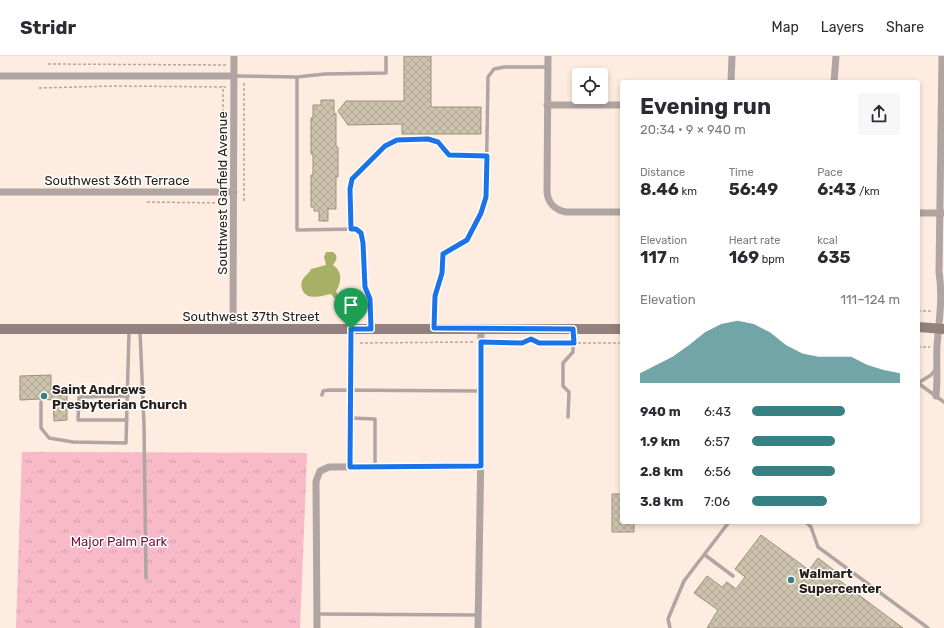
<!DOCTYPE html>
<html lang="en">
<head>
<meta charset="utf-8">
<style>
  body { margin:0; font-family:Rubik,sans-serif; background:#f7f7f7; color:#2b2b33; height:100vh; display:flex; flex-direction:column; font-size:15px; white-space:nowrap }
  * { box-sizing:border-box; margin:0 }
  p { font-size:13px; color:#7c7c81 }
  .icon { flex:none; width:22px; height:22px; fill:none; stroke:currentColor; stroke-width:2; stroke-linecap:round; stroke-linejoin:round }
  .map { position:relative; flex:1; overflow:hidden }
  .drawer { position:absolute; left:620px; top:24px; width:300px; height:444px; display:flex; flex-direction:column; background:#fff; border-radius:4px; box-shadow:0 2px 6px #0003 }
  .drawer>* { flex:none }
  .controls { position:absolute; left:572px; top:12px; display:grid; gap:8px }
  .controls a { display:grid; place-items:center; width:36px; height:36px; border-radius:4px; background:#fff; box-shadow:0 2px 6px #0003; font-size:20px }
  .pin { position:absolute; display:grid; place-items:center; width:34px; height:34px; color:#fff; margin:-41px -17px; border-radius:50% 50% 50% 0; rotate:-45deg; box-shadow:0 0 4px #0007 }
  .pin .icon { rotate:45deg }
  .round { display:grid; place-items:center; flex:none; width:42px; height:42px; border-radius:4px; background:#f7f7f7 }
  .overview { display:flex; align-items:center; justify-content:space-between; height:68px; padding:0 20px }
  h1 { font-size:22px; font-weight:700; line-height:30px }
  .stats { display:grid; grid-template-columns:repeat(3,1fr); gap:6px; height:68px; padding:4px 20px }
  .stats div { display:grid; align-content:center }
  .stats b { font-size:17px; font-weight:700 }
  .stats small { font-size:11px; font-weight:400 }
  .stats p { font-size:11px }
  .chart { height:112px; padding:8px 20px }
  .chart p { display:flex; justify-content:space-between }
  .chart svg { width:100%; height:72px; margin-top:4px; fill:#378084; opacity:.7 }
  ul { padding:0 20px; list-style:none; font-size:13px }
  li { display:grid; grid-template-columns:64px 48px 1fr; align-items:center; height:30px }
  li i { height:10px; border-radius:5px; background:#378084 }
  header { display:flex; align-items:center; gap:24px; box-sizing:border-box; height:56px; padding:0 20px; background:#fff; border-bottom:1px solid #e1e1e2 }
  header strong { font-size:19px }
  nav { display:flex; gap:22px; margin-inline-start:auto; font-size:14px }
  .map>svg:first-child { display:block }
</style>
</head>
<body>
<header>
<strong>Stridr</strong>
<nav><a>Map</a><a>Layers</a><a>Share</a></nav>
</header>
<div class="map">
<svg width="944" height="572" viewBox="0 0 944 572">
  <defs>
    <pattern id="park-tufts" width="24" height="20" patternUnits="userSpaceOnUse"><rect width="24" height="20" fill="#f8b9c9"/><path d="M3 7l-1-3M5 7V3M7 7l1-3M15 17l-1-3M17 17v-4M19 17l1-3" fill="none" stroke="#d59fac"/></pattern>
    <pattern id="building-cross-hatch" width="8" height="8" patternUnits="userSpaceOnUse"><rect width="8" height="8" fill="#cdc3ad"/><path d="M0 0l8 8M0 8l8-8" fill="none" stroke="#b0a794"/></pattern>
  </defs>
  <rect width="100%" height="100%" fill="#fdecdf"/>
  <!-- park -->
  <path fill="url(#park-tufts)" d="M22 396 307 397 300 572H16Z"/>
  <!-- water -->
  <path fill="#a7b165" d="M326 196H333C339 200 336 205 333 209 335 211 337 212 338 214 342 220 340 230 336 235L338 240 335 243 331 238C322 240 306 245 302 233 301 230 301 226 303 223 305 219 309 218 311 213L326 209 324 201Z"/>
  <!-- building -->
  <path fill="url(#building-cross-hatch)" stroke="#9b917c" d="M404 0H431V51H481V78H402V68L348 69 338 55 346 45H404Z
    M321 44H334V59L336 57V91H338V121H336V153H328V165H319V155H314V151H311V119H313V98H311V62H313V49H321Z
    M51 319V333H67V364L54 365 53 344 41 343 20 344V320Z
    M612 438H622V466H634V476H612Z
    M761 479 809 514 818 502 839 518 836 522 903 572H707L718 554 694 537 707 520 722 531 727 526 736 533 745 521 735 513Z"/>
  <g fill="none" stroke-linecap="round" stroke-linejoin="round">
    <!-- path -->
    <path stroke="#b5a79c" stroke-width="1.5" stroke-dasharray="3 2" stroke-linecap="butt" d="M48 8 226 9
      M244 27V145
      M39 32 115 30 226 31
      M223 76V30
      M147 146 225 147
      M918 255H932
      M488 286 522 287 531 283 539 287H568
      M360 287 474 286
      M578 287H622
      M918 291H930"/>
    <!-- service -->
    <path stroke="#b1a5a3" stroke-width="3.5" d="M234 20 297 21 325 18 386 17V0
      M297 21V174L356 173 361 177 363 187 365 231 370 243 371 271
      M351 173 350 133 352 123 385 89 397 84 428 83 438 85 449 99 487 100
      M434 271 435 240 442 217 443 198 467 184 481 157 486 141 488 21 494 13 504 11H548
      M140 275 144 369 146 522
      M918 327 944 346
      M918 327 931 319 936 313
      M322 339 323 335 329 334 481 335
      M41 346V372L49 382 73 386 126 387 129 275
      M568 361 569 336 563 330V307L573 296V274
      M350 362 375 363V411
      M127 364H78L79 341 128 340
      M806 466 811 471 818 491 928 572
      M705 499 733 520
      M317 558 478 559
      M670 572 668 563 684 525 729 466"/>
    <!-- minor -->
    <path stroke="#b1a5a3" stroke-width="7" d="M548 0 547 136C548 147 555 154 566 156H622
      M0 20H234
      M731 26 732 0
      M834 26 836 0
      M547 49H622
      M0 136H234
      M918 157H944
      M233 273 234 0
      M936 340C938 324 936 307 937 290 939 265 943 241 939 216L942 0
      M350 411 351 273
      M317 572 316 425 320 415 329 411 481 410
      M478 572 481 390V272"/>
    <!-- secondary -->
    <path stroke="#92817e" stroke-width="10" d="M918 271 944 273
      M0 273H622"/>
  </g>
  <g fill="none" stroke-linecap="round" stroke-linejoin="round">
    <!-- route casing -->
    <g stroke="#fff" stroke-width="8">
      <path id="route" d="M428 83 438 86 449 99 487 100 486 141 481 157 467 184 443 198 442 217 435 240 434 272 573 273 574 287H539L531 283 522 287 481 286V410L350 411 351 273H371L370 243 365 231 363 187 361 177 356 173H351L350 133 352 123 385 90 397 84Z"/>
    </g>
    <!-- route -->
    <use href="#route" stroke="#1a73e8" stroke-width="5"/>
  </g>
  <!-- markers -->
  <g fill="#378084" stroke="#fff" stroke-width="1.5">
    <circle cx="44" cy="340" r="4"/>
    <circle cx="791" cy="524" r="4"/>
  </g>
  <g text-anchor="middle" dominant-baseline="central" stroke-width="3" stroke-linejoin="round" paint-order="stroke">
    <!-- street labels -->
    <g font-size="13" fill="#29211b" stroke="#fff">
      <text x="117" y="124">Southwest 36th Terrace</text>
      <text transform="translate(222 137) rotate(-90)">Southwest Garfield Avenue</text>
      <text x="251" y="260">Southwest 37th Street</text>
    </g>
    <!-- poi labels -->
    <g font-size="13" font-weight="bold" fill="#29211b" stroke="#fff" text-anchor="start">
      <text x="52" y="333">Saint Andrews<tspan x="52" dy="15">Presbyterian Church</tspan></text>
      <text x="799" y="517">Walmart<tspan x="799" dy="15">Supercenter</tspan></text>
    </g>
    <!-- park labels -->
    <g font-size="13" fill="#701239" stroke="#fff">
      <text x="119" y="485">Major Palm Park</text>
    </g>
  </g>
</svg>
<div class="controls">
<a><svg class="icon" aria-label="locate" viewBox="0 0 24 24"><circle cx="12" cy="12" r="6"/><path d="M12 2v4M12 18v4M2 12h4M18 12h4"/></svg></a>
</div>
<div class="pin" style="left:351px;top:273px;background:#1e9e55"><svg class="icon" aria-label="arrive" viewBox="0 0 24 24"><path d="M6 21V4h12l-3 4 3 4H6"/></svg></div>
<section class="drawer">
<div class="overview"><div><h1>Evening run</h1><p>20:34 · 9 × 940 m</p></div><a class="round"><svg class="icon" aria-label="share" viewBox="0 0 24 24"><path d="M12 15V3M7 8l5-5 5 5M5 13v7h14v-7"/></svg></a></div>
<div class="stats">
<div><p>Distance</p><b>8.46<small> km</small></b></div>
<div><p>Time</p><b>56:49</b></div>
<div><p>Pace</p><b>6:43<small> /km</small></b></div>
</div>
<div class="stats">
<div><p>Elevation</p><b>117<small> m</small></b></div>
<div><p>Heart rate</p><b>169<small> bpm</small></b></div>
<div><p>kcal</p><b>635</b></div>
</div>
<div class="chart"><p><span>Elevation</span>111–124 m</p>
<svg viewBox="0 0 160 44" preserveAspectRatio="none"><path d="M0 44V38L10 33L20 28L30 21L40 13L50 8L60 6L70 8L80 13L90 21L100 26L110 28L120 28L130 28L140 33L150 36L160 38V44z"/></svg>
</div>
<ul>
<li><b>940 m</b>6:43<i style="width:63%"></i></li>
<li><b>1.9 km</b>6:57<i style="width:56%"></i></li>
<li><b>2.8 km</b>6:56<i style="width:56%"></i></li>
<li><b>3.8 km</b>7:06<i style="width:51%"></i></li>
</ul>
</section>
</div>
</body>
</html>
